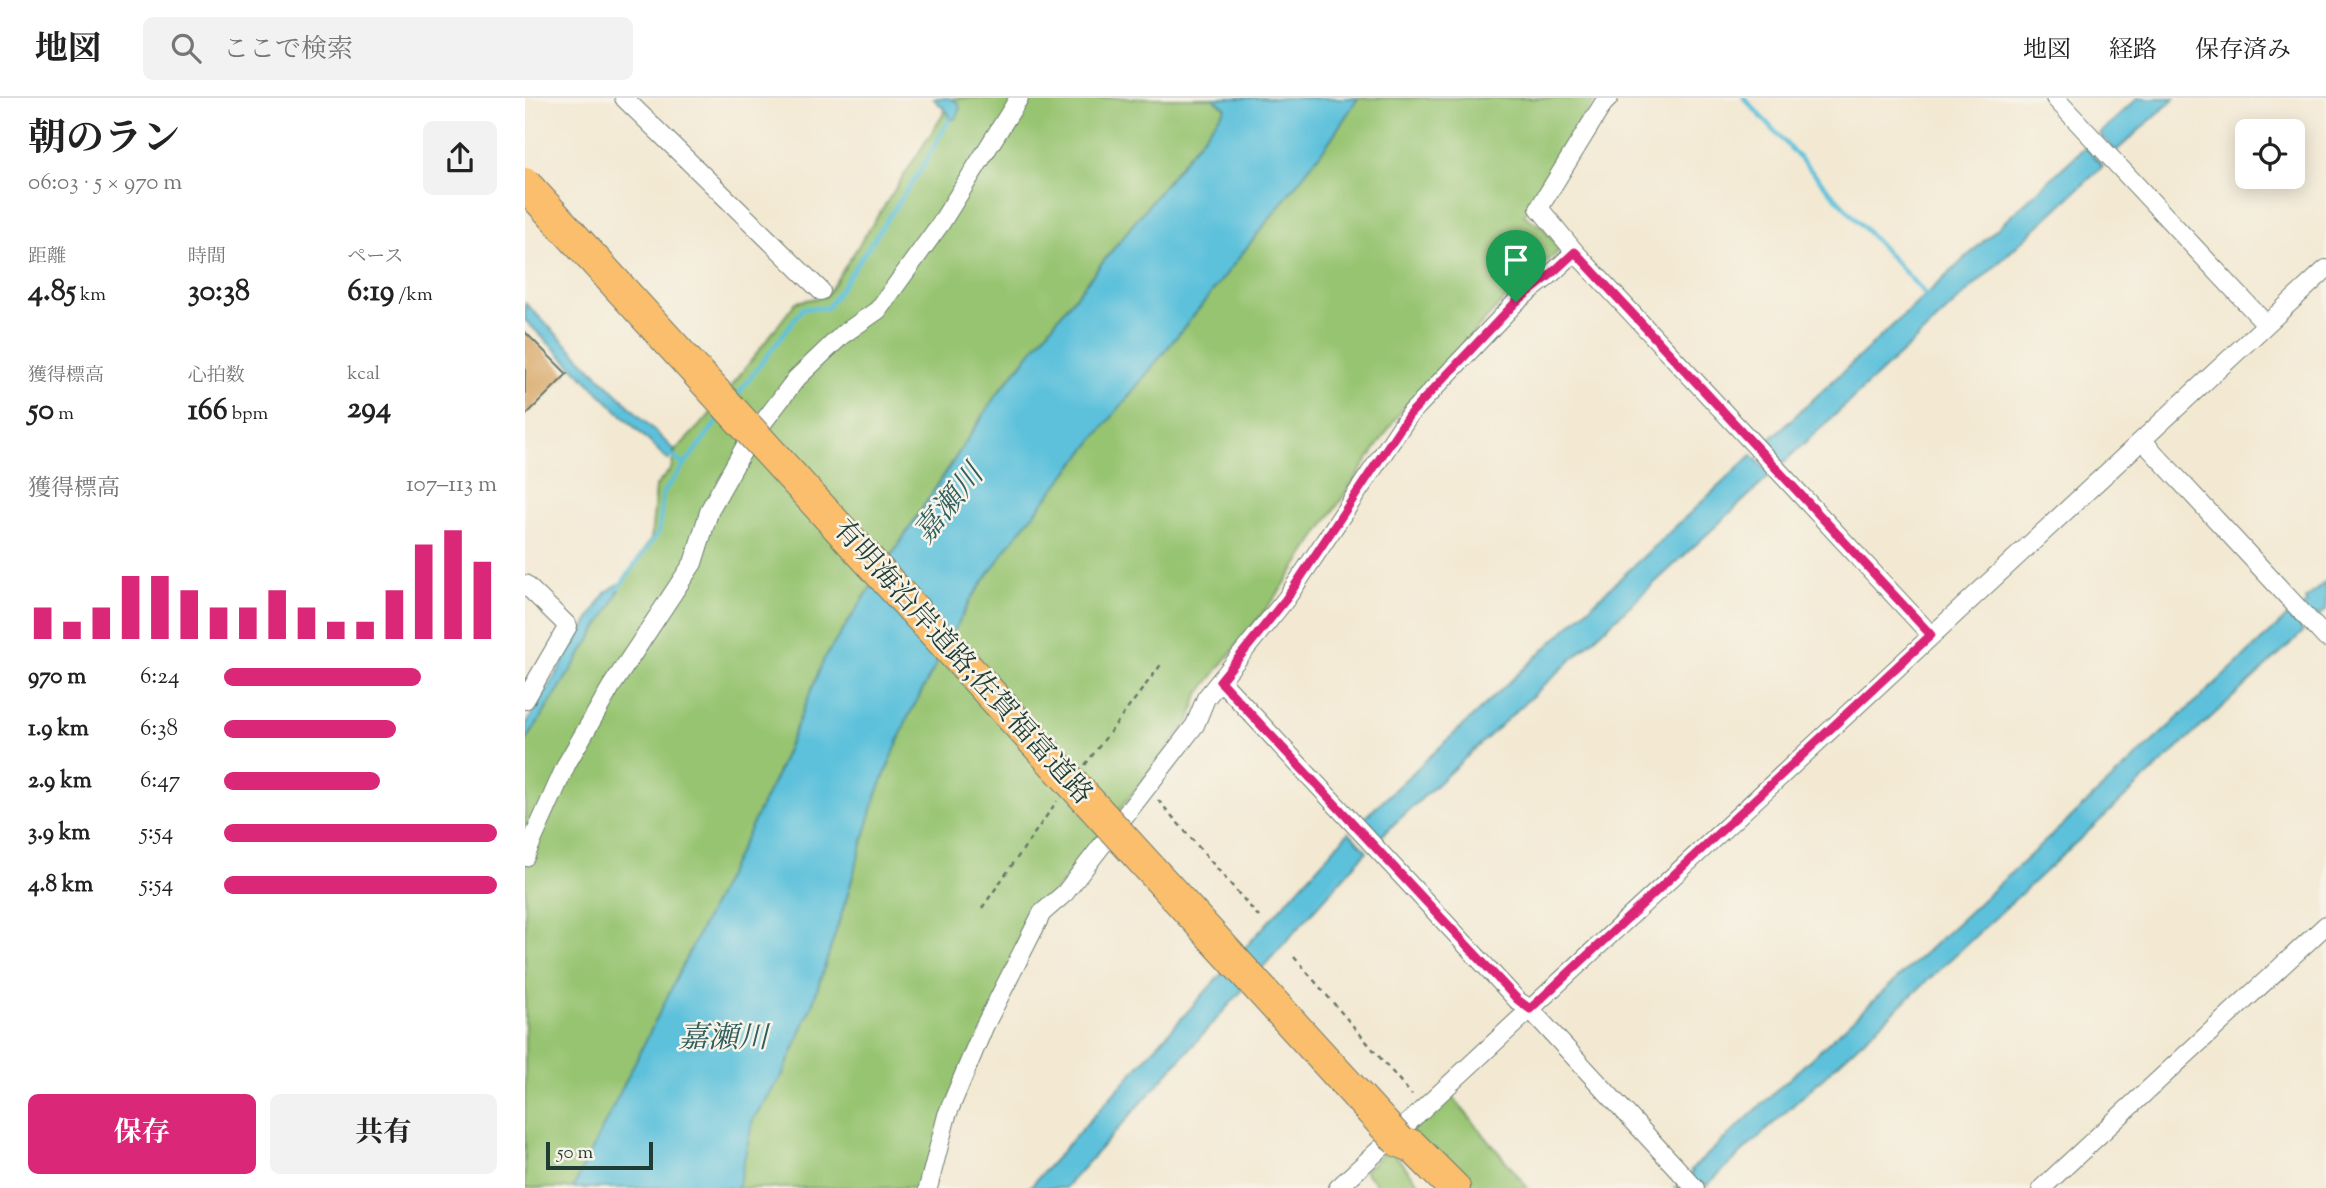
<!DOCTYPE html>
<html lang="ja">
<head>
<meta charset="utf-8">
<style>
  body { margin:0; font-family:"Sorts Mill Goudy","Noto Serif JP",serif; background:#f2f2f2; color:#222; height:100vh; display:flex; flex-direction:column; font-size:26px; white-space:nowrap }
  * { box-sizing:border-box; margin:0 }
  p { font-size:23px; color:#767676 }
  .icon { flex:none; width:38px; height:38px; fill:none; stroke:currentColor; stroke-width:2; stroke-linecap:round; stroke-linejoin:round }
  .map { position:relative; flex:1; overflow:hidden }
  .panel { display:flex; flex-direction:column; background:#fff; width:525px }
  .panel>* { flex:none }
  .fabs { position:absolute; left:1710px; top:21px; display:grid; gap:14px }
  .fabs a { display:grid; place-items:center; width:70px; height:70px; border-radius:10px; background:#fff; box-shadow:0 4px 18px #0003; font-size:35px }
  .scale { position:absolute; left:21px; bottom:18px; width:107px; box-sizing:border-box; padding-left:7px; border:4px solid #1f3d34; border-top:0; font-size:19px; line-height:24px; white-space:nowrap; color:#1f3d34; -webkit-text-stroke:5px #f7f3e8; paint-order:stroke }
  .pin { position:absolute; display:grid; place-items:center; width:60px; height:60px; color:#fff; margin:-72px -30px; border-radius:50% 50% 50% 0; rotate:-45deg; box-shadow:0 0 7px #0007 }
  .pin .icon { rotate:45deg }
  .round { display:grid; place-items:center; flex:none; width:74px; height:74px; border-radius:10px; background:#f2f2f2 }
  .headline { display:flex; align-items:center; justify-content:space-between; height:119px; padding:0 28px }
  h1 { font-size:38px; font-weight:700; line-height:52px }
  .figures { display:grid; grid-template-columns:repeat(3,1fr); gap:10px; height:119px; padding:7px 28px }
  .figures div { display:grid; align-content:center }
  .figures b { font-size:30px; font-weight:700 }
  .figures small { font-size:19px; font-weight:400 }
  .figures p { font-size:19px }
  .chart { height:196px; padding:14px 28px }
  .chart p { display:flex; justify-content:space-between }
  .chart svg { width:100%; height:126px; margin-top:7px; stroke:#db2777; stroke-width:6 }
  .cta { display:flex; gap:14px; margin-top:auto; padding:14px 28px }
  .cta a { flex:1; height:80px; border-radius:10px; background:#db2777; color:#fff; font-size:28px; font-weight:700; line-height:80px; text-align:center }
  .cta a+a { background:#f2f2f2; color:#222 }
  ul { padding:0 28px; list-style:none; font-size:23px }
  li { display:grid; grid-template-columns:112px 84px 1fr; align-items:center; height:52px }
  li i { height:18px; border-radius:9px; background:#db2777 }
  header { display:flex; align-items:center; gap:42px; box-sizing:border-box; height:98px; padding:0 35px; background:#fff; border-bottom:2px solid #e0e0e0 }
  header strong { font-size:33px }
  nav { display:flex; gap:38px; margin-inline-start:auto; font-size:24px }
  .search { width:490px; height:63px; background:#f2f2f2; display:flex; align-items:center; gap:18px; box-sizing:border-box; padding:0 24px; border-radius:10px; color:#767676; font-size:26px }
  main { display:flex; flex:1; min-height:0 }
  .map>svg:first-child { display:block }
</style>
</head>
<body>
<header>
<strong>地図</strong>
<div class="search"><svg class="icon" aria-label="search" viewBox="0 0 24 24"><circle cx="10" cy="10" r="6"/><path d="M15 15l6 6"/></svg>ここで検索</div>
<nav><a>地図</a><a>経路</a><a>保存済み</a></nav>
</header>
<main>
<section class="panel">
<div class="headline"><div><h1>朝のラン</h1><p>06:03 · 5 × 970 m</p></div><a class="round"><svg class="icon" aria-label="share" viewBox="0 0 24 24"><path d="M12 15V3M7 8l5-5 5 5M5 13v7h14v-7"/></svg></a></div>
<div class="figures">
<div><p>距離</p><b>4.85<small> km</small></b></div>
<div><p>時間</p><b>30:38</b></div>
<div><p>ペース</p><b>6:19<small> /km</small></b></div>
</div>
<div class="figures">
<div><p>獲得標高</p><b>50<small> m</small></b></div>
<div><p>心拍数</p><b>166<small> bpm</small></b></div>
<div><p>kcal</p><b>294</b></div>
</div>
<div class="chart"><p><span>獲得標高</span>107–113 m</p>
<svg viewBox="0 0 160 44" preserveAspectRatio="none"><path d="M5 44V33M15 44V38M25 44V33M35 44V22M45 44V22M55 44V27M65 44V33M75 44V33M85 44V27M95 44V33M105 44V38M115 44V38M125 44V27M135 44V11M145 44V6M155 44V17"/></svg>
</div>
<ul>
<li><b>970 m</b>6:24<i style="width:72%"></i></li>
<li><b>1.9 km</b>6:38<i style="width:63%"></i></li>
<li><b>2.9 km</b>6:47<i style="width:57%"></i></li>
<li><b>3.9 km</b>5:54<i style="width:100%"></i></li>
<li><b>4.8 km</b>5:54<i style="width:100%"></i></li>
</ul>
<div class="cta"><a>保存</a><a>共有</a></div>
</section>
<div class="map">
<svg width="1801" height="1090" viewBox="0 0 1801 1090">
  <rect width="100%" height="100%" fill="#f7f3e8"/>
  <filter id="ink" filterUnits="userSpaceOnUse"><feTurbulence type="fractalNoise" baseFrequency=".0143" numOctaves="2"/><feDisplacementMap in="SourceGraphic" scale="14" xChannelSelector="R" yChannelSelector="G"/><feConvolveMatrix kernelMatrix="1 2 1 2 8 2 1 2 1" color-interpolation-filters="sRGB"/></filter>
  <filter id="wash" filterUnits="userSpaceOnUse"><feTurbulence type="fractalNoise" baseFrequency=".00686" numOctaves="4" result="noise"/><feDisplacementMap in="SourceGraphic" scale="28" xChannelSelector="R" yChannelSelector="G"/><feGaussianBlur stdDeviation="1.57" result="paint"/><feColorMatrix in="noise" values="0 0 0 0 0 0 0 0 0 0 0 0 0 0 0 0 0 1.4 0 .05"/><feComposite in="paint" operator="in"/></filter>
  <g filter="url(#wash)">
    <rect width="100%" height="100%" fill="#f3e9d3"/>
    <!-- green -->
    <path fill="#97c471" stroke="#5b8052" stroke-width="2" d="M429 0H688L701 10 471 297 299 561 252 676 60 1090H0V645L87 507 97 484 126 441 131 388 146 371 150 353 182 320 271 204 301 198Z
      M833 0H1071L999 117 1018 130 1036 151 974 207 875 314 752 497 673 597 665 622 513 815 397 1090H176L228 1021 258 976 287 907 321 802 350 701 382 621 446 501 487 443 673 212 801 48Z
      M925 996 1003 1090H942L886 1033Z
      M864 1050 898 1090H855L839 1073Z"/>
    <!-- water -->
    <path fill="#5dc1db" stroke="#3e7f88" stroke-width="2" d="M408 0H423L433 4 435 11 431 20 424 22V16Z
      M688 0H833L801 48 673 212 487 443 446 501 382 621 350 701 321 802 287 907 258 976 228 1021 213 1090H48L252 676 299 561 471 298 701 10Z
      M1613 0H1650L1591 53 1574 36Z
      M1560 49 1578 68 1258 365 1240 346Z
      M0 205 150 353 143 362 0 222Z
      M1227 357 1246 377 855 739 838 721Z
      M1801 483V512L1794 518 1792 516 1775 530 1778 534 1181 1088 1179 1085 1174 1090H1148L1152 1089 1168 1074 1166 1072 1763 518 1766 520 1782 505 1780 502Z
      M97 484 87 507 0 645V628L80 495Z
      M824 734 842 753 540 1090H504Z"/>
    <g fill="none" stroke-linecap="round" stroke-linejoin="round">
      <!-- stream -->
      <path stroke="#5dc1db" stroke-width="4.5" d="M1219 0 1401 197
        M211 299 278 210H302L397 70 424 22
        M146 357 159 367
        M94 489 134 434 138 395 197 317"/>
    </g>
    <g id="blocks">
      <!-- building -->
      <path fill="#d7a360" d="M0 234 42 276 0 318Z"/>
    </g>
  </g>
  <g filter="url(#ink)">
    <use href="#blocks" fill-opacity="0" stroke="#69796c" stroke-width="2"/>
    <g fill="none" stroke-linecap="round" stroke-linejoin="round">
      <!-- minor casing -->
      <g stroke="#69796c" stroke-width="20">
        <path id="minor" d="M99 0 296 193
          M1084 0 1078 6 1014 110 1050 154 1406 537
          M1530 0 1741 226
          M1617 342 1801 540
          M0 486 43 528 0 602
          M696 583 993 903 1005 911 1170 1090
          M0 759 42 665 86 589 168 465 185 411 221 347 271 281 317 237 353 212 416 125 494 0
          M403 1090 422 1017 459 929 517 815 540 795 670 627 681 600 761 501 884 317 991 204 1024 178 1050 154
          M813 1090 1801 171
          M1517 1090 1801 827"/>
      </g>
      <!-- motorway casing -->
      <g stroke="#69796c" stroke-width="34">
        <path id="motorway" d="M874 1043 887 1048 929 1090"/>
      </g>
      <!-- path -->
      <path stroke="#69796c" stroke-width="2.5" stroke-dasharray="5 5" stroke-linecap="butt" d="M560 667 638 564
        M633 702 734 819
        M457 810 532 703
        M769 859 887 997"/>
      <!-- minor -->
      <use href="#minor" stroke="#fff" stroke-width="18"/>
      <!-- motorway -->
      <use href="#motorway" stroke="#fabe6d" stroke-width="32"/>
      <!-- motorway-bridge casing -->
      <g stroke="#69796c" stroke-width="34" stroke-linecap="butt">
        <path id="motorway-bridge" d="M0 86 874 1043"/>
      </g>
      <!-- motorway-bridge -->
      <use href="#motorway-bridge" stroke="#fabe6d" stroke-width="32"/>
    </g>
  </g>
  <g fill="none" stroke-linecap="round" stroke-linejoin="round" filter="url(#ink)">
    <!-- route casing -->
    <g stroke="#fff" stroke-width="14">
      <path id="route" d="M1050 154 1406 537 1005 911 993 902 695 583 761 501 884 317 991 204 1024 178Z"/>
    </g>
    <!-- route -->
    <use href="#route" stroke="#db2777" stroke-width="9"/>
  </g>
  <g text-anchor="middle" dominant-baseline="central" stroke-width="5" stroke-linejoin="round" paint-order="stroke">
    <!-- street labels -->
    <g font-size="28" fill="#1f3d34" stroke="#f7f3e8">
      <text transform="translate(437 565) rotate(48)">有明海沿岸道路;佐賀福富道路</text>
    </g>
    <!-- water labels -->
    <g font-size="30" font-style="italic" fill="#2e5e5e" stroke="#f7f3e8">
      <text transform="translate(425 407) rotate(-51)">嘉瀬川</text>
      <text x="198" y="941">嘉瀬川</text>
    </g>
  </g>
</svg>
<div class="fabs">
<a><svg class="icon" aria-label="locate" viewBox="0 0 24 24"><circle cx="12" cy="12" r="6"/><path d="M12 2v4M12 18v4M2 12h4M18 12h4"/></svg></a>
</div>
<div class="scale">50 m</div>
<div class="pin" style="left:991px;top:204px;background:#1e9e55"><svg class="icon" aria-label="arrive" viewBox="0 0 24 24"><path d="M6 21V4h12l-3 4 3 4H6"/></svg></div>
</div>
</main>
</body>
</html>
